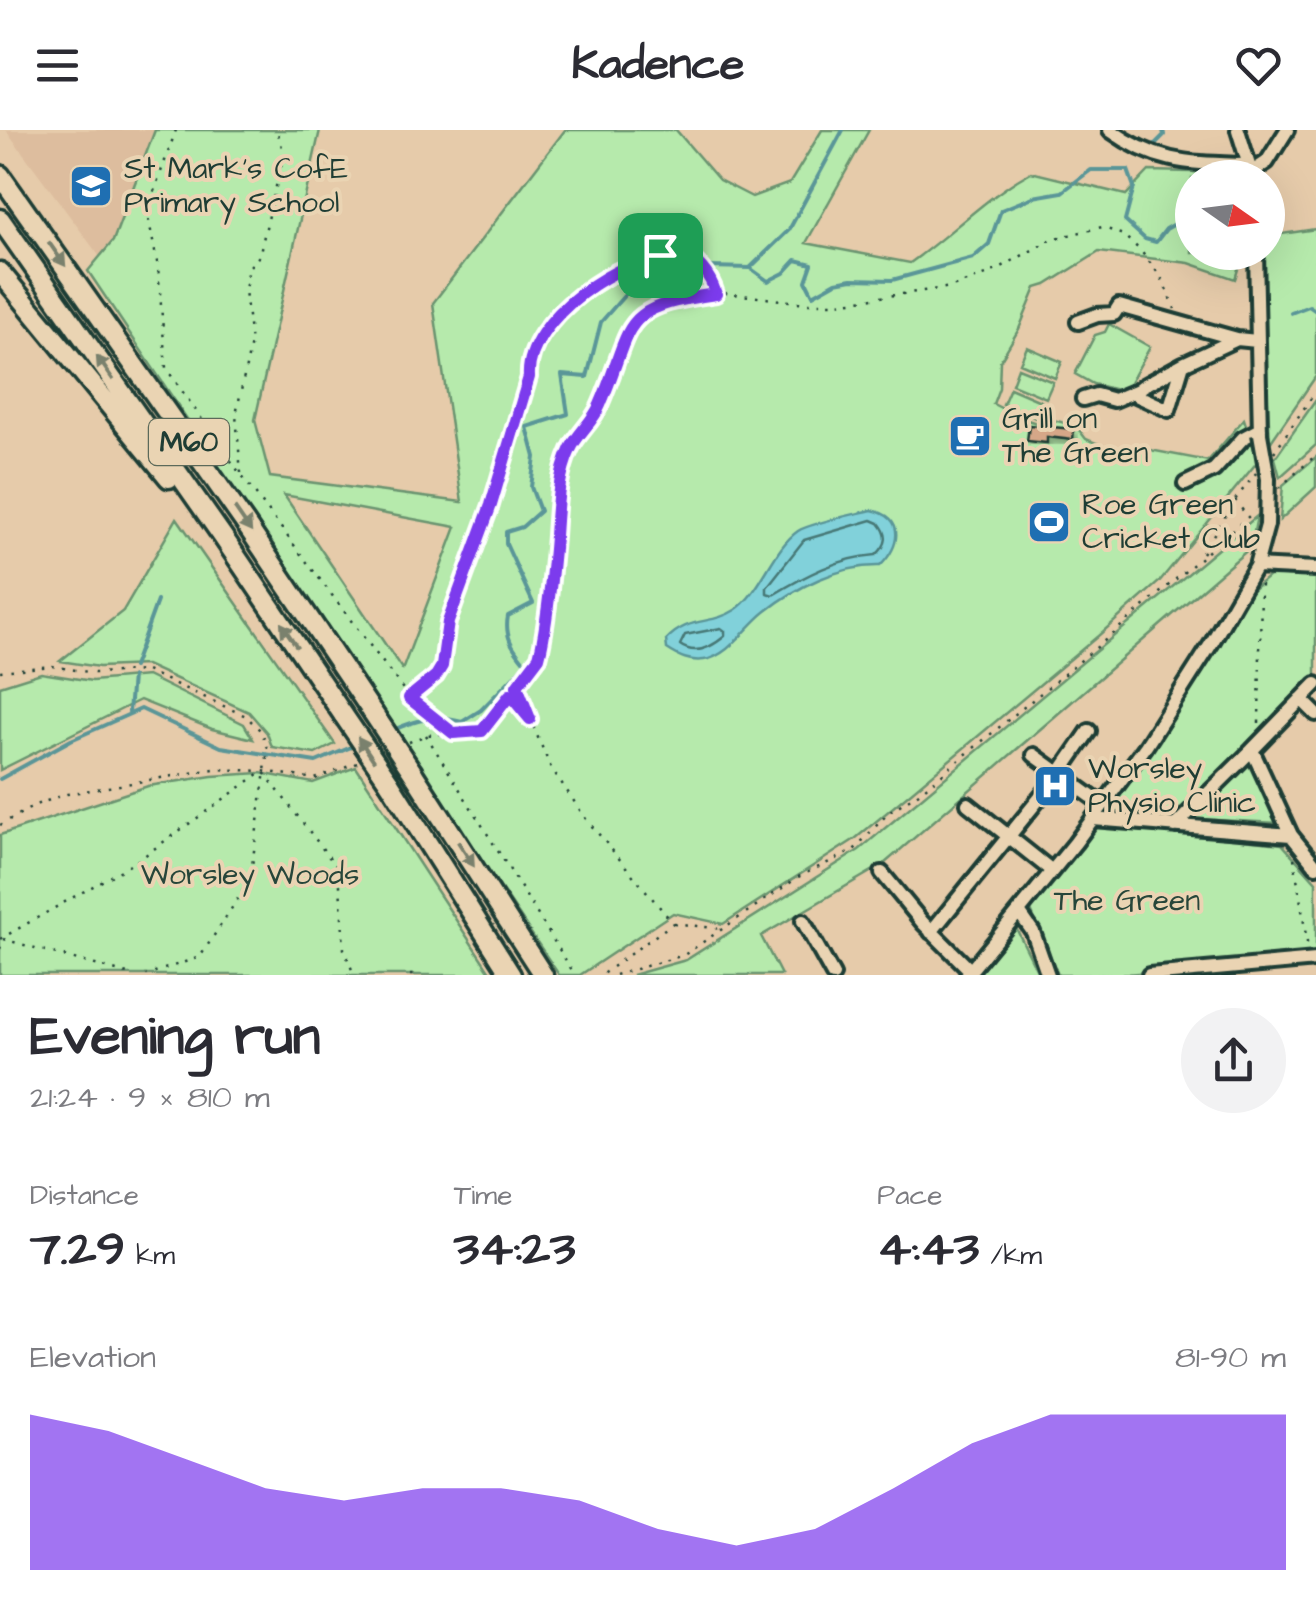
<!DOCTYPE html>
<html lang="en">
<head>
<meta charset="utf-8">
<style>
  body { margin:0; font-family:"Architects Daughter",sans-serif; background:#f2f2f3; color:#2b2b33; height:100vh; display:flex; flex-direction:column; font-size:38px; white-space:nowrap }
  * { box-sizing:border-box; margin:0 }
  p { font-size:32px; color:#7c7c81 }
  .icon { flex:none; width:55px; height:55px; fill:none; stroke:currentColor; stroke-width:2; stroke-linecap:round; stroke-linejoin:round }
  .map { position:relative; height:845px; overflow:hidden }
  .drawer { display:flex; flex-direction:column; background:#fff; flex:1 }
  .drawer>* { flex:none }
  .needle { width:65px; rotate:104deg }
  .buttons { position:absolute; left:1175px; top:30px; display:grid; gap:20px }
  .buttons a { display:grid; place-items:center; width:110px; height:110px; border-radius:50%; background:#fff; box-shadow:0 10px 40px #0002; font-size:50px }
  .pin { position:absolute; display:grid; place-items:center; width:85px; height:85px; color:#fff; margin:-42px; border-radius:20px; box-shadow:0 5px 15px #0006 }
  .round { display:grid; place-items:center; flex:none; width:105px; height:105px; border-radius:52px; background:#f2f2f3 }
  .summary { display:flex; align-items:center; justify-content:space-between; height:170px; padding:0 30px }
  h1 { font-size:55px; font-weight:800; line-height:75px }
  .metrics { display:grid; grid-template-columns:repeat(3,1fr); gap:15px; height:170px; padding:10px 30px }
  .metrics div { display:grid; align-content:center }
  .metrics b { font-size:50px; font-weight:800 }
  .metrics small { font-size:28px; font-weight:400 }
  .metrics p { font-size:28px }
  .chart { height:280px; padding:20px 30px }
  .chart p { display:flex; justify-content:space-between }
  .chart svg { width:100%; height:180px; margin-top:10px; fill:#7c3aed; opacity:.7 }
  header { display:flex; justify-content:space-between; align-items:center; height:130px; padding:0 30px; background:#fff; font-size:45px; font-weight:800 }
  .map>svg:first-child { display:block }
</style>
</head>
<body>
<header><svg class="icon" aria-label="menu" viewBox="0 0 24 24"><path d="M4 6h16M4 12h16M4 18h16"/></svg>Kadence<svg class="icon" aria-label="heart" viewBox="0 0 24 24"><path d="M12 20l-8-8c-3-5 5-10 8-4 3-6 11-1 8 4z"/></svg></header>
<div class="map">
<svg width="1316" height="845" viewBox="0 0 1316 845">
  <defs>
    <filter id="shadow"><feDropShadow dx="3.5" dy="6" stdDeviation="2.5" flood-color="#0004"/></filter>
  </defs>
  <rect width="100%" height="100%" fill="#e6cbaa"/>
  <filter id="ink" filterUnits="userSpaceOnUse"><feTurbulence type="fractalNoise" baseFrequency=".01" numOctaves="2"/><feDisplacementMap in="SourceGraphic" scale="20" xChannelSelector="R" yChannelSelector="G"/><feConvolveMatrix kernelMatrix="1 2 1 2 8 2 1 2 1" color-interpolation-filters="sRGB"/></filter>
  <g filter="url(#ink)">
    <!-- built -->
    <path fill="#ddbd9e" d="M6 0H155L113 111 100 127Z"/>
    <!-- green -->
    <path fill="#b6eaac" stroke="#6a9470" stroke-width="2.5" fill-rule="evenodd" d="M155 0H320L255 290 270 347 462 372 433 173 565 0H676L719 50 752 67 790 53 822 0H869L806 113 910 133C951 104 987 66 1031 42L1126 65 1149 41 1234 43 1238 47 1192 48V122L1243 123 1235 149 1189 133 1099 122 1046 155 1036 158 1019 199 1000 231 999 258 993 274 1021 288 1046 296 1054 290 1076 296 1086 309 1113 320 1145 319 1208 331 1244 289 1258 331 1159 452 1098 506 855 709 723 794 673 783 580 845H559L88 141 113 111ZM284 365 456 397 403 538 402 539Z
      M1316 99V246L1270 313 1260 123 1268 122V106Z
      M1109 194 1150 217 1125 262 1093 254 1075 244 1095 205 1105 202Z
      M1027 217 1062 232 1055 248 1020 233Z
      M1018 238 1053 252 1046 268 1012 254Z
      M1010 258 1045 273 1038 289 1003 274Z
      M1316 270V315L1280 347 1275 328Z
      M1316 327V357L1280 390 1283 355Z
      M1257 386 1251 417 884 734 761 806 781 845H632L686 830 859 720Z
      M177 388 335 614 315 624 272 617 267 603 249 582 146 535 99 537 60 531 123 481Z
      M1316 445V547L1174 690 1108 683 1251 461 1269 446Z
      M41 543 92 551 147 546 244 594 253 609 212 599 140 570 0 640V556Z
      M1250 632 1280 693 1193 689Z
      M356 637 492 845H0V705L148 656 212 646 260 643 313 653Z
      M1095 695 1282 714 1316 752V826L1116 845H1058L1030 778Z
      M1015 796 1039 845H974Z"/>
    <!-- water -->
    <path fill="#81d1da" stroke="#5a9698" stroke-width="2.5" d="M872 380C907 388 899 417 880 436 840 435 796 457 765 482 746 497 729 526 704 530 690 532 679 527 667 519L666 510C690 485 710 496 735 480 761 463 773 418 798 401 810 393 856 384 872 380Z"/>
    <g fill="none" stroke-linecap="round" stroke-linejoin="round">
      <!-- shore -->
      <path stroke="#467876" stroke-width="2.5" d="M872 390 879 393C889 405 888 414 876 425 838 428 806 445 773 465L767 463V457L804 410Z
        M721 498 725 501V506C712 517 695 526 680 515L685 505Z"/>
      <!-- stream -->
      <path stroke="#5a9698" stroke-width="4" d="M1150 19 1164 5 1163 0
        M750 138 789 100 843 0
        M1291 183 1309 176 1316 181
        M133 537 157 471
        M129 582 132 547
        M393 600C419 589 434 585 462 592L481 580 526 534C513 518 504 507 508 486L533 473 506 414V402L522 397 540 381 531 357 535 327 527 297 568 284 562 245 587 247 601 192 637 151 650 150 656 158 667 161 679 155 691 154 709 137 750 138 768 151 784 143 796 130 812 134 806 151 813 165 836 152 852 149 892 150 973 128 989 114 1001 80 1033 67 1062 62 1091 40H1128L1134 57 1125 91 1145 109 1156 112 1166 99 1182 90 1192 93
        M0 649 71 610 141 579 221 617 316 632 356 615"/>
    </g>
    <!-- building -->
    <path fill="#d6a788" stroke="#1f3d34" stroke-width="2.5" filter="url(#shadow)" d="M1029 295 1074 299 1073 310 1047 307V313L1027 311Z"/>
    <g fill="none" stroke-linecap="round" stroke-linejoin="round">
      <!-- minor casing -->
      <g stroke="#1f3d34" stroke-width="20">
        <path id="minor" d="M1110 0C1156 33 1187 33 1241 35
          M1238 0 1252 45
          M1252 42 1267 32 1287 0
          M1256 122 1260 304
          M1078 192 1097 185 1114 184 1119 176 1237 209 1257 211
          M1183 234 1143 256 1138 260V266L1169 280 1183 234 1237 209
          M1083 269 1096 265 1114 270 1138 260
          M1185 354 1214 340 1243 308 1260 299
          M1256 436 1316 439
          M1316 554 1252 620 1291 705 1316 736
          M1301 569 1316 584
          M1034 625 1103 675
          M968 674 1052 741
          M1093 689 1291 705
          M1175 696 1252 620
          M882 743 923 793 971 841
          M1019 782 1033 802 1048 845
          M803 791 833 845
          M931 802 1060 643 1089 601
          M967 845 1075 713 1146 616 1211 514 1256 436 1267 395
          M1149 845 1316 830"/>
      </g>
      <!-- highway casing -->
      <g stroke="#1f3d34" stroke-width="25">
        <path id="highway" d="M0 45 245 393 373 583
          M0 89 223 407 344 586
          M0 142 169 348
          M413 643 543 845
          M389 652 511 845"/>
      </g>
      <!-- path -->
      <path stroke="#1f3d34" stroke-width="2.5" stroke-dasharray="2.5 8" stroke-linecap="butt" d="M176 0 147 81 158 137 166 238 241 345 409 567 452 602
        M1274 322 1316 261
        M241 343 236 285 251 213 245 160 249 137 259 126 284 24 277 0
        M1279 358 1316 325
        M1235 370 1247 386
        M1202 423 1235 370 1256 343
        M0 541 52 536 94 543 146 541 246 586 262 602 268 619 250 750 200 827 146 845
        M517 558 550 636 586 689 673 793 601 845
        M411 565 440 542 448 491 491 375 529 247C528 236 529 226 534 216 553 180 637 114 680 123 697 127 710 147 715 162
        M511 566 528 587
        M1259 593 1261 452
        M426 605 575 845
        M409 612 426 605 483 601 539 527 554 415 555 375 569 324 601 273 626 204 634 192 651 179 664 173 725 163 806 173H838L952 157 989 144 1052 109 1102 97 1123 105 1140 120 1161 147 1175 179
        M0 695 38 674 67 664 214 639 263 641 315 649 360 632
        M1294 728 1308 819
        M674 793 721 799
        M0 809 137 731 263 641 339 740 344 819 354 845
        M0 819 3 809 131 845
        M410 845H416
        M615 845 684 825 800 746 853 721 890 681 919 663 1097 517 1255 381"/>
      <!-- minor -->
      <use href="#minor" stroke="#ead4b3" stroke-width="12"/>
      <!-- highway -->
      <use href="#highway" stroke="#ead4b3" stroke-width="18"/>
      <!-- minor-bridge casing -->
      <g stroke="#1f3d34" stroke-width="20" stroke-linecap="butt">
        <path id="minor-bridge" d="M1260 304 1268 349 1267 395"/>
      </g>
      <!-- highway-bridge casing -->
      <g stroke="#1f3d34" stroke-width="25" stroke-linecap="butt">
        <path id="highway-bridge" d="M373 583 413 643
          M344 586 389 652"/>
      </g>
      <!-- minor-bridge -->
      <use href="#minor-bridge" stroke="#ead4b3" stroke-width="12"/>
      <!-- highway-bridge -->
      <use href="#highway-bridge" stroke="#ead4b3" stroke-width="18"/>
    </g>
    <!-- one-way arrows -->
    <defs><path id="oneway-solid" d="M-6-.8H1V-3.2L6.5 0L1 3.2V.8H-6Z" transform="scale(2.5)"/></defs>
    <g fill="#7a816d">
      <use href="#oneway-solid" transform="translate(57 124) rotate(55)"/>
      <use href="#oneway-solid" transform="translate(105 238) rotate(-125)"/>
      <use href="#oneway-solid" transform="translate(243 390) rotate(55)"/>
      <use href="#oneway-solid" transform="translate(289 505) rotate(-124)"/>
      <use href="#oneway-solid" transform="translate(366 619) rotate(-124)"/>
      <use href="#oneway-solid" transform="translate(466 724) rotate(57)"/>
    </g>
  </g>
  <g fill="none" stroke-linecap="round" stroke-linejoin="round" filter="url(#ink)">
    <!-- route casing -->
    <g stroke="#fff" stroke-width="20">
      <path id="route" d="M677 123C697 127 710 145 716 164 615 178 635 194 600 275 593 292 577 304 570 320 556 350 557 386 554 419 551 452 548 486 541 519L539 527 517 556 530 589 510 565 482 601 453 603 409 568 436 546 442 536 448 492 491 375 529 247C525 189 624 124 677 123Z"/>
    </g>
    <!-- route -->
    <use href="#route" stroke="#7c3aed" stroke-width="12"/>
  </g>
  <!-- icons -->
  <defs>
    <g id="school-square" transform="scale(2.25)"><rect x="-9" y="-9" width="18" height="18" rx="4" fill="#1f6fb2" stroke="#ead4b3"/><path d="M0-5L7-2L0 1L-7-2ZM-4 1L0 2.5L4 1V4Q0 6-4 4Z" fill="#fff"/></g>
    <g id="cafe-square" transform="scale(2.25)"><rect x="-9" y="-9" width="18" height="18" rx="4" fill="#1f6fb2" stroke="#ead4b3"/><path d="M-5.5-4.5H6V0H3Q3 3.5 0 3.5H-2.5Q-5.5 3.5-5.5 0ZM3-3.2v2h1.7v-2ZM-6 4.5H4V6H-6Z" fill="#fff"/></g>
    <g id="stadium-square" transform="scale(2.25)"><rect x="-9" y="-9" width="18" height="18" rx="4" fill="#1f6fb2" stroke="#ead4b3"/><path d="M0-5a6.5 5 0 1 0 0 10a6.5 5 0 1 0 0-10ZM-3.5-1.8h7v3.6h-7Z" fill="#fff"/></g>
    <g id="hospital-square" transform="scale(2.25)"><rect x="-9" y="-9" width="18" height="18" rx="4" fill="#1f6fb2" stroke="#ead4b3"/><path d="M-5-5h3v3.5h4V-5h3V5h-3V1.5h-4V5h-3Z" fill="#fff"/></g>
  </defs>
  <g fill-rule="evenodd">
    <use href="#school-square" x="91" y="56"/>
    <use href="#cafe-square" x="970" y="306"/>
    <use href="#stadium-square" x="1049" y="392"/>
    <use href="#hospital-square" x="1055" y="656"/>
  </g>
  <g text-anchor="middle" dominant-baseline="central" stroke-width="8" stroke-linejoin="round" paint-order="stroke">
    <!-- shield labels -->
    <rect fill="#ead4b3" stroke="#5c6a5a" stroke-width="2.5" x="149" y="289" width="80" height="46" rx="8"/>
    <g font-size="28" font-weight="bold" fill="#1f3d34">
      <text x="189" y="312">M60</text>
    </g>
    <!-- poi labels -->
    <g font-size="30" fill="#1f3d34" stroke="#ead4b3" text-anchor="start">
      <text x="124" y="39">St Mark's CofE<tspan x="124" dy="34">Primary School</tspan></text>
      <text x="1002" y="289">Grill on<tspan x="1002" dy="34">The Green</tspan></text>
      <text x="1082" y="375">Roe Green<tspan x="1082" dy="34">Cricket Club</tspan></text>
      <text x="1088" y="639">Worsley<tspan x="1088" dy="34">Physio Clinic</tspan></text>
    </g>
    <!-- park labels -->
    <g font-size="30" fill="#27463a" stroke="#ead4b3">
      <text x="250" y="745">Worsley Woods</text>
      <text x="1127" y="771">The Green</text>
    </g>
  </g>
</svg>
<div class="buttons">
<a><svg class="needle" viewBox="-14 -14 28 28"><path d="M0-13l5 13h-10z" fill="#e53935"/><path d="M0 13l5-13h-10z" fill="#7c7c81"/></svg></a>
</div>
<div class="pin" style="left:660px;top:125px;background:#1e9e55"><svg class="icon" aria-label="arrive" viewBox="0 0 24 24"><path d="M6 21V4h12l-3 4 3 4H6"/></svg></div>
</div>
<section class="drawer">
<div class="summary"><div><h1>Evening run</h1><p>21:24 · 9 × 810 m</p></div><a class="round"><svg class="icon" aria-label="share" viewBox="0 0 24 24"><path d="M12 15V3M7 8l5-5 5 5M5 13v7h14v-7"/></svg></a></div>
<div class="metrics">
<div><p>Distance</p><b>7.29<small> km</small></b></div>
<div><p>Time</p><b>34:23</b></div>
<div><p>Pace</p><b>4:43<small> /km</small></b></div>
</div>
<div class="chart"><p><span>Elevation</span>81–90 m</p>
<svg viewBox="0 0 160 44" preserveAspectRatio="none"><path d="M0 44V6L10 10L20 17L30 24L40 27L50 24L60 24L70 27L80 34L90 38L100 34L110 24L120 13L130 6L140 6L150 6L160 6V44z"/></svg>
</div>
</section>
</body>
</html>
